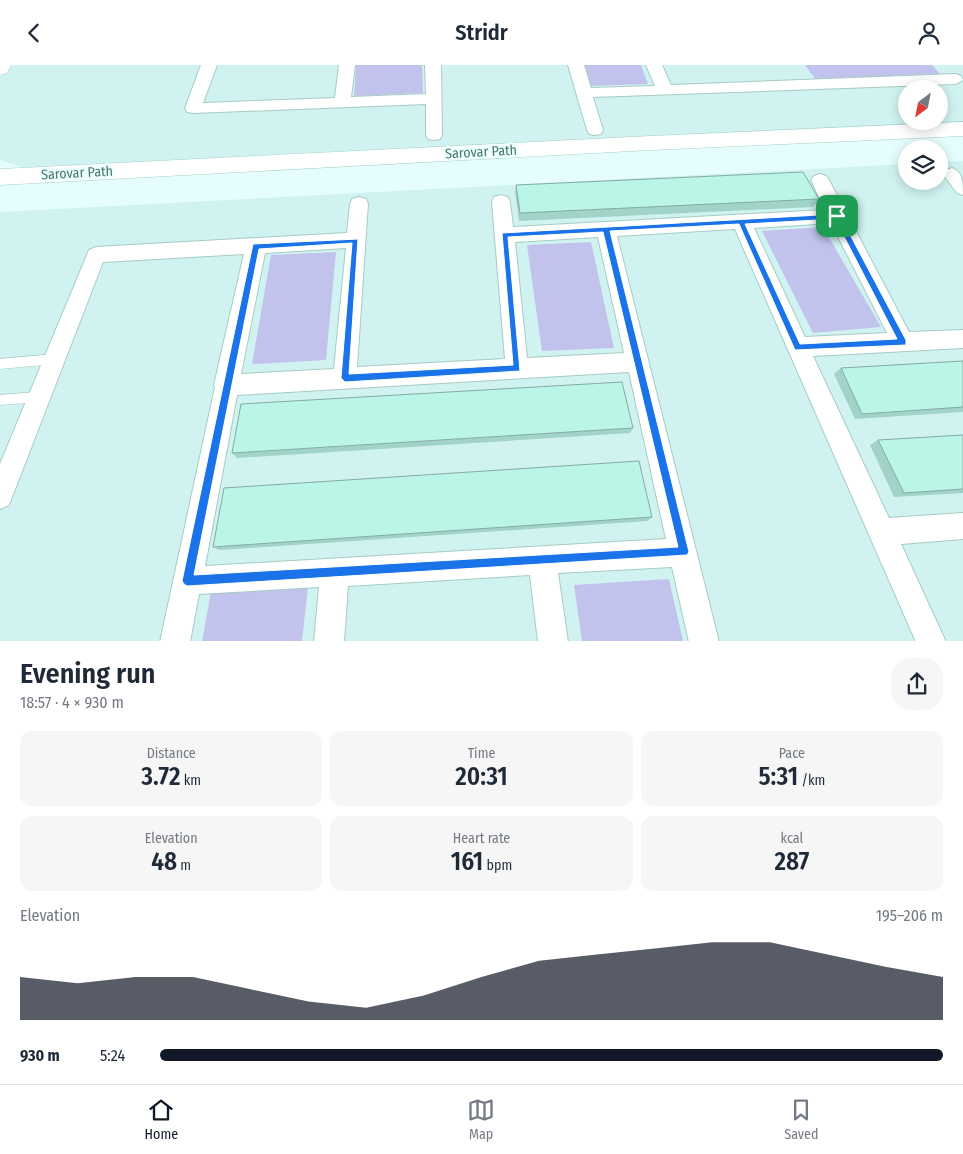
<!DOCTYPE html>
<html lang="en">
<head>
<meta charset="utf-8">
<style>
  body { margin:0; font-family:"Fira Sans Condensed",sans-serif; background:#f6f6f7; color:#1f2937; height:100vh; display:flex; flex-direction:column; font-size:19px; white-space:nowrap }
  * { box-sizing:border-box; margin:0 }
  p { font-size:16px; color:#747a83 }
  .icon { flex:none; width:28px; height:28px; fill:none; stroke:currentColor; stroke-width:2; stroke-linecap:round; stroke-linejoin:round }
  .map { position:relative; height:576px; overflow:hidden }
  .drawer { display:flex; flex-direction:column; background:#fff; flex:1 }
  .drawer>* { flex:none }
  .needle { width:32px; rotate:212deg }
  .fabs { position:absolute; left:898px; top:15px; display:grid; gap:10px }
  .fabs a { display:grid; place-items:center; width:50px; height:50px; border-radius:50%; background:#fff; box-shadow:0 2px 12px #0003; font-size:25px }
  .pin { position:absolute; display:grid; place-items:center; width:42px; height:42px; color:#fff; margin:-21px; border-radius:10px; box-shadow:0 2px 8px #0006 }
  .round { display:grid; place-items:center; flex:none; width:52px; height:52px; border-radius:20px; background:#f6f6f7 }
  .head { display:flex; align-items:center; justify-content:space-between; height:85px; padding:0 20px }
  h1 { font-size:28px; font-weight:600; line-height:38px }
  .figures { display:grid; grid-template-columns:repeat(3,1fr); gap:8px; height:85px; padding:5px 20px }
  .figures div { display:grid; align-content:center; border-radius:12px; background:#f6f6f7; text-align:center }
  .figures b { font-size:25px; font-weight:600 }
  .figures small { font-size:14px; font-weight:400 }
  .figures p { font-size:14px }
  .chart { height:140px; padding:10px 20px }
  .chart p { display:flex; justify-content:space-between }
  .chart svg { width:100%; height:90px; margin-top:5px; fill:#111827; opacity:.7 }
  ul { padding:0 20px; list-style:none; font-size:16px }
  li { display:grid; grid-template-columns:80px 60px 1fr; align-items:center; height:38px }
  li i { height:12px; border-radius:6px; background:#111827 }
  header { display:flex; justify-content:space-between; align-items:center; height:65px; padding:0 20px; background:#fff; font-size:22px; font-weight:600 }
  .dock { display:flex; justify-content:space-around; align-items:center; height:70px; border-top:1px solid #e0e1e3; background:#fff; font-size:14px; color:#747a83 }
  .dock a { display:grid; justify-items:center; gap:2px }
  .dock .on { color:#111827 }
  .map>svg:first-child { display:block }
</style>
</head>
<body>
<header><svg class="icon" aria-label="back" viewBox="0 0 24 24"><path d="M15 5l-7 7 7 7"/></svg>Stridr<svg class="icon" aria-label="person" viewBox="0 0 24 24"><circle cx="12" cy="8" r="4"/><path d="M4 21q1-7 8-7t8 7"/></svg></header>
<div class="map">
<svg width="963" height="577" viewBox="0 0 963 577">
  <rect width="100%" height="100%" fill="#e5fefd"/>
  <!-- residential -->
  <path fill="#d0f3f1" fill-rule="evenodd" d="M0 0H963V66L28 104 0 95ZM906 24H939V56H906Z
    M963 96V576L0 577V147L906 99V116H939V97Z"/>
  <!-- green -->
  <path fill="#c2c3ed" d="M356 0H422L423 28 354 31Z
    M584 0H641L648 19 591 21Z
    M805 0H932L940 9 815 14Z
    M823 162 881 262 813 268 762 166Z
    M591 177 614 283 542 286 527 180Z
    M336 187 326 295 252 299 271 190Z
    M669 514 683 576H582L574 520Z
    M308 522 302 576 202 577 211 527Z"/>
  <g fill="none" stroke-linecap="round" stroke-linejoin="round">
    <!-- service casing -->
    <g stroke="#a5ccc4" stroke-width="1">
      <path id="service" d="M55 289 59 291 61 294 59 297 55 299 0 304V294Z
        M39 327 43 328 45 332 43 336 39 337 0 340V330Z"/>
    </g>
    <!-- minor casing -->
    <g stroke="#a5ccc4" stroke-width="2">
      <path id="minor" d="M201 0H217L203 38 335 33 339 0H355L351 32 426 29 425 0H441L442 70 440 74 434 75 428 74 426 70V39L193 48 187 47 185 43Z
        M568 0H584L591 23 655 21 646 0H662L671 20 956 9 961 11 963 15 956 19 593 32 603 65 601 69 595 70 589 69 587 65Z
        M952 103C963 107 963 118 963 130L957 128 943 109 946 105Z
        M820 109 826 111 829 115 909 267 963 265V283L813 291 889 453 963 448V474L901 479 946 577H916L735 164 617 171 719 577H689L672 502 558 508 568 577H538L530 510 348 521 344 577H314L319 522 199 529 190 577H160L215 322 214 320 244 189 103 197 9 440 0 444V399L89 185 96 182 347 168 350 139 352 134 359 132 366 134 368 139 357 302 505 294 492 137 494 132 501 130 508 132 510 137 513 162 825 145 811 115 814 111ZM831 158 887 268 805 272 754 163ZM598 172 624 288 527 293 515 177ZM346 183 334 304 241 309 265 188ZM629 307 666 474 205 501 237 330Z"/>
    </g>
    <!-- tertiary casing -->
    <g stroke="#a5ccc4" stroke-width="1">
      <path id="tertiary" d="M0 0H11L7 8 0 10Z"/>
    </g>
    <!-- secondary casing -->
    <g stroke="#a2d0c7" stroke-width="1">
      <path id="secondary" d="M963 57V71L651 85 0 120V104L651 71Z"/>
    </g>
    <!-- service -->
    <use href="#service" fill="#fff" fill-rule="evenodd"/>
    <!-- minor -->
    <use href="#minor" fill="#fff" fill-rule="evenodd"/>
    <!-- tertiary -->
    <use href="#tertiary" fill="#fff" fill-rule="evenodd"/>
    <!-- secondary -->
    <use href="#secondary" fill="#fff" fill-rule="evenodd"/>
  </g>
  <!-- wall -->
  <path fill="#a1d3c8" d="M516 120 819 134 813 142 519 156 515 127Z
    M963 296V347L855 354 834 309 841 303Z
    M633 363 630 368 237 393 232 388Z
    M963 370V428L894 432 870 380 878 375Z
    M652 452 648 456 219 485 213 482Z"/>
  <!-- building -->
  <path fill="#bbf5e8" stroke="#83aca2" d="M803 107 819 134 520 148 516 120Z
    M963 296V342L862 349 841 303Z
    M622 317 633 363 232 388 241 339Z
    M963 370V424L904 428 878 375Z
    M639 396 652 452 213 482 224 423Z"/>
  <!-- route -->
  <path fill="#1a73e8" stroke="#fff" fill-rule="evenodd" d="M837 149 840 151 906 275V280L795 285 739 159 610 166 689 487 687 490 187 521 184 519 182 516 253 179 358 174 349 309 513 300 502 168ZM835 154 897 274 800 279 745 159ZM603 167 678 482 194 510 259 184 352 178 341 313 345 317 520 306 508 172Z"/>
  <g text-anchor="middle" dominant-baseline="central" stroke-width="5" stroke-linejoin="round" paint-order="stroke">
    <!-- far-street labels -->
    <g font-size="14" fill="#48796c" stroke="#edffff">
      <text transform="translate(481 87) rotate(-3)">Sarovar Path</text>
      <text transform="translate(77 108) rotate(-3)">Sarovar Path</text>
    </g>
  </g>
</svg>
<div class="fabs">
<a><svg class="needle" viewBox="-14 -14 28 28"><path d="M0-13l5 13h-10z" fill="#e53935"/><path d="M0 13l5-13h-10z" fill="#747a83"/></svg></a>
<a><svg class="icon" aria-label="layers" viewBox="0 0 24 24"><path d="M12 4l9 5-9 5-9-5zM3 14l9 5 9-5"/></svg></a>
</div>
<div class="pin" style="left:837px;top:151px;background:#1e9e55"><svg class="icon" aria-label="arrive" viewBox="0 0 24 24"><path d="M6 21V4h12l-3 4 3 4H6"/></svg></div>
</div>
<section class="drawer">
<div class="head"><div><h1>Evening run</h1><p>18:57 · 4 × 930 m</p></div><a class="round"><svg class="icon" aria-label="share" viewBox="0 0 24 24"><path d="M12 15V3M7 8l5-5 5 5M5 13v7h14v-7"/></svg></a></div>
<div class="figures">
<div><p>Distance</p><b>3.72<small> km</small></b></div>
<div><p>Time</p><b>20:31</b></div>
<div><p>Pace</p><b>5:31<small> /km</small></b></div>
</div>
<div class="figures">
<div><p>Elevation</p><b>48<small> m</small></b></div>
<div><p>Heart rate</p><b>161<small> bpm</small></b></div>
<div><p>kcal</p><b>287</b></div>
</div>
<div class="chart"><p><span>Elevation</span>195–206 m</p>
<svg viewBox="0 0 160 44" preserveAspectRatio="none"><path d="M0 44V23L10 26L20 23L30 23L40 29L50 35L60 38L70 32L80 23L90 15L100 12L110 9L120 6L130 6L140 12L150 18L160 23V44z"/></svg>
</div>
<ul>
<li><b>930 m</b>5:24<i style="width:100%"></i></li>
</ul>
</section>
<nav class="dock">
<a class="on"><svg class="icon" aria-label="home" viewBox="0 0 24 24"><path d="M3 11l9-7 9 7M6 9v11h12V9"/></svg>Home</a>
<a><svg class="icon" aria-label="map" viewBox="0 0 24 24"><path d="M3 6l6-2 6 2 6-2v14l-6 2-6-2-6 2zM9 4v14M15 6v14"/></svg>Map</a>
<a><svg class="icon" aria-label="saved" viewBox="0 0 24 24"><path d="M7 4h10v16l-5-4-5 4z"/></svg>Saved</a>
</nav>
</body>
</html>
